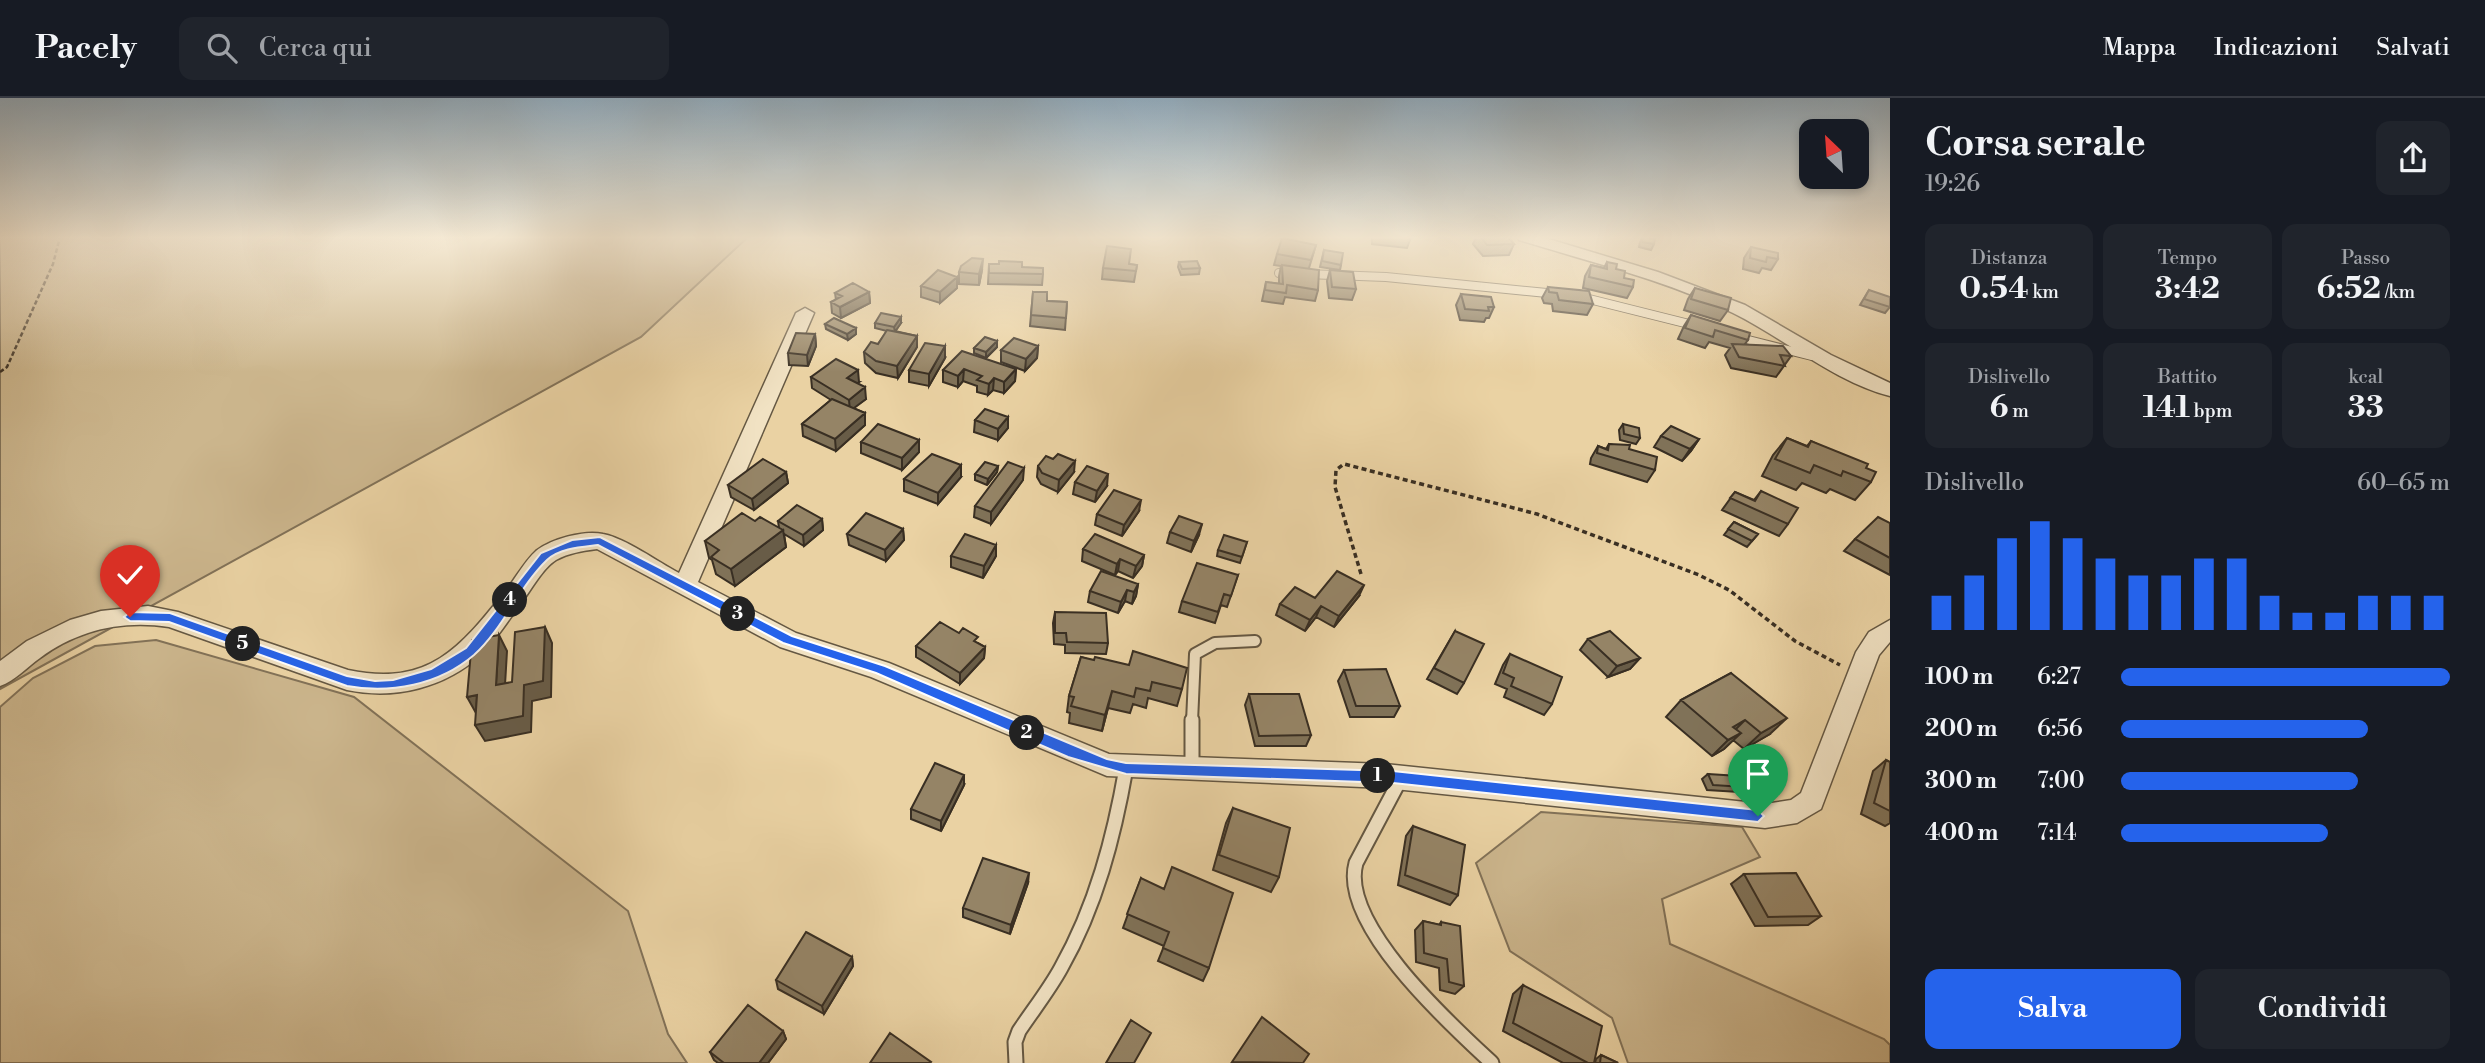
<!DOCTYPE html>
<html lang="it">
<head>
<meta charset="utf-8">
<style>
  body { margin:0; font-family:"Libre Bodoni",serif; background:#20242c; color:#f1f3f6; height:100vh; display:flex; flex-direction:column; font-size:26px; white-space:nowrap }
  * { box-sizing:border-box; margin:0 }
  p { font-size:23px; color:#9ea1a6 }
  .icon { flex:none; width:38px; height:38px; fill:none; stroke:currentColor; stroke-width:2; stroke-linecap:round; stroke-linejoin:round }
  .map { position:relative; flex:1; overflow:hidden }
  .drawer { display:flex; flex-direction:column; background:#171b24; width:595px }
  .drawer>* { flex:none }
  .needle { width:46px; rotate:335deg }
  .controls { position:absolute; left:1799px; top:21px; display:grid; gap:14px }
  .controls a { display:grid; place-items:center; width:70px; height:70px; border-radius:14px; background:#171b24; box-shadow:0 4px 10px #0003; font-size:35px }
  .pin { position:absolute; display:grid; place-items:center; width:60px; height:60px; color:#fff; margin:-72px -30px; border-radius:50% 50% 50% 0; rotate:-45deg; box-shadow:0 0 7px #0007 }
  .pin .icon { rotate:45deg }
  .km { position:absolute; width:35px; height:35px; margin:-18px; border-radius:50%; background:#222; color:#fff; font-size:19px; line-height:35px; text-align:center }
  .round { display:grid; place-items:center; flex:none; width:74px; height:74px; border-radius:14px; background:#20242c }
  .overview { display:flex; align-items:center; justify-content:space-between; height:119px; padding:0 35px }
  h1 { font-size:38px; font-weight:700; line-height:52px }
  .stats { display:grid; grid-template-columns:repeat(3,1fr); gap:10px; height:119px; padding:7px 35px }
  .stats div { display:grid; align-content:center; border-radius:14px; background:#20242c; text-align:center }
  .stats b { font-size:30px; font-weight:700 }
  .stats small { font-size:19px; font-weight:400 }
  .stats p { font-size:19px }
  .chart { height:196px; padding:14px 35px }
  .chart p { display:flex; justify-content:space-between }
  .chart svg { width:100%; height:126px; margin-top:7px; stroke:#2563eb; stroke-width:6 }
  .primary-button { display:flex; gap:14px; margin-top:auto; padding:14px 35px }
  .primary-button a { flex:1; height:80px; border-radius:14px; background:#2563eb; color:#fff; font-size:28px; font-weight:700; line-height:80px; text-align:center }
  .primary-button a+a { background:#20242c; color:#f1f3f6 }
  ul { padding:0 35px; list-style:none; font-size:23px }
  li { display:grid; grid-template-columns:112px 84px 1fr; align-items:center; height:52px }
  li i { height:18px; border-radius:9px; background:#2563eb }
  header { display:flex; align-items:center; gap:42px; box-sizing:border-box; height:98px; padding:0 35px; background:#171b24; border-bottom:2px solid #363941 }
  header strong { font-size:33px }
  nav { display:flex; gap:38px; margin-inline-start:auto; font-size:24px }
  .search { width:490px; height:63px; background:#20242c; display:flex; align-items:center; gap:18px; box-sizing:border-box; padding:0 24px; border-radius:14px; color:#9ea1a6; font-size:26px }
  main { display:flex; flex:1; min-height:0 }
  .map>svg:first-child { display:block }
</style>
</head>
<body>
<header>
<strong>Pacely</strong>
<div class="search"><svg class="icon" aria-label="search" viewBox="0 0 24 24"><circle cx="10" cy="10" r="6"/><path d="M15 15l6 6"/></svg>Cerca qui</div>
<nav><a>Mappa</a><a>Indicazioni</a><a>Salvati</a></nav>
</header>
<main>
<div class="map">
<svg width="1890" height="965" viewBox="0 0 1890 965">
  <rect width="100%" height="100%" fill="#ead2a3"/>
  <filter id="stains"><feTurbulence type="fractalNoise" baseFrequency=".00286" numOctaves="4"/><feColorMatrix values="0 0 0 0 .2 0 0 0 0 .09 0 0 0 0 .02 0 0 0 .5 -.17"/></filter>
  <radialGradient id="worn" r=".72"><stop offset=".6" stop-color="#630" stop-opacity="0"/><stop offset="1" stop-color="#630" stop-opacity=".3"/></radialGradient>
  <!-- green -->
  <path fill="#ccb68d" stroke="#827258" stroke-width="2" d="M0 139H748L641 239 0 591Z
    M156 542 354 599 628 813 668 936 687 965H0V609L33 580 95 548Z
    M1541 714 1742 729 1760 759 1662 801 1670 846 1884 941 1890 947V965H1628L1612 920 1510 853 1476 765Z"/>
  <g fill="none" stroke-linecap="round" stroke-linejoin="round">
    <!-- service-far2 casing -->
    <g stroke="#655843" stroke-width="10">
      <path id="service-far2" d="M1279 175 1386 179 1557 196
        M1577 198 1697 228
        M1736 239 1812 258"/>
    </g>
    <!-- service-far1 casing -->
    <g stroke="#655843" stroke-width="14">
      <path id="service-far1" d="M1192 624 1195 556 1215 545 1255 543"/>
    </g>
    <!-- service casing -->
    <g stroke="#655843" stroke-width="17">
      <path id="service" d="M1192 622V672
        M1401 680 1356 765C1339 826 1451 927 1492 965
        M1016 965 1015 944 1019 933C1033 912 1049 892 1061 870 1096 808 1114 739 1126 670"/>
    </g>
    <!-- minor casing -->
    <g stroke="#655843" stroke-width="3">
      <path id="minor" d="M1517 139H1542L1658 174 1745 207 1831 257 1890 285V298C1835 284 1784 240 1733 215 1666 182 1590 164 1519 142Z
        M805 210 814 215 698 484 796 535 889 565 1109 656 1385 666 1765 706 1791 702 1801 695 1856 554 1869 534 1890 522V544L1879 557 1821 711 1797 725 1765 730 1385 690 1107 678 871 579 780 549 597 451C582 453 569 455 556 462 543 470 531 492 522 504 509 521 497 541 482 556 445 590 395 602 347 592L169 529C122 522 78 532 40 560 27 569 15 583 0 588V563L27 543 70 522 101 513 148 508 178 514 348 572C432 590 463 546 510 487 518 476 526 462 536 453 551 441 584 432 603 436 625 440 658 464 679 475L796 215Z"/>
    </g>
    <!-- path-far1 -->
    <path stroke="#392f23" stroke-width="2.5" stroke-dasharray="4.5 2.5" stroke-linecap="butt" d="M0 274 7 269 53 166 60 139"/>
    <!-- path -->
    <path stroke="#392f23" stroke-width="3.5" stroke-dasharray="5 3.5" stroke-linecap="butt" d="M1361 476 1335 389 1336 372 1344 366 1537 416 1699 477 1729 492 1795 543 1840 567"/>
    <!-- service-far2 -->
    <use href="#service-far2" stroke="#f1e2c3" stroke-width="8"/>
    <!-- service-far1 -->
    <use href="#service-far1" stroke="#f1e2c3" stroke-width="10"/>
    <!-- service -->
    <use href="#service" stroke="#f1e2c3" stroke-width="13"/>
    <!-- minor -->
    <use href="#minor" fill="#f1e2c3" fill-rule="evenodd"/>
  </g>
  <!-- wall -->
  <path fill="#807258" stroke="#392f23" stroke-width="2" d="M1372 139H1411L1407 150 1372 146Z
    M1476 139H1508L1514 146 1509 157 1483 158 1473 146Z
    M1643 139 1654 146 1651 152 1639 149 1640 144Z
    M1316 147 1309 170 1318 192 1315 203 1285 199 1283 206 1262 203 1266 184 1279 186V178L1281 168 1274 167 1277 156Z
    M1751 149 1778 161 1771 172 1762 170 1759 175 1743 171 1744 160Z
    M1324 152 1341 167 1340 172 1320 169Z
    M1179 164 1200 170 1199 176 1181 177 1178 169Z
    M1607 164 1633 189 1627 200 1583 190 1585 178 1591 167 1604 170Z
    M989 166 1022 169 1043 176 1042 187 988 186Z
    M1129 166 1137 167 1134 184 1102 181 1103 170Z
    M982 172 979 187 959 186V174Z
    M1330 172 1356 191 1352 202 1329 200 1327 183Z
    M957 179V190L940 205 921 199V188Z
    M1548 189 1593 206 1587 217 1553 213 1552 206 1544 205 1542 200Z
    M1695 190 1728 212 1720 223 1684 212 1688 201Z
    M1869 192 1890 209 1885 215 1860 207Z
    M869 194 870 205 841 220 832 215 831 204 836 202 835 195Z
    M1033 194 1047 203 1067 204 1065 232 1030 228Z
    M1461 196 1494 209 1489 220H1486L1484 224 1460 222 1456 207Z
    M1691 217 1748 242 1745 246 1791 258 1776 279 1731 270 1725 257 1730 250 1709 244 1705 250 1678 241 1684 228Z
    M875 225H901L895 233 917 238V249L898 280 876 275 865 265 864 254 878 246 887 233 875 230Z
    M825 226 856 230V236L848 242 826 231Z
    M815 236 816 248 808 268 789 267 788 255Z
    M997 243V249L986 260 974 255V250Z
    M1038 248 1037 260 1025 273 1001 264V252Z
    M945 260 929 288 909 284V272Z
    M1016 271 1015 283 1004 295 993 292 988 297 977 294V288L963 283 958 289 943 284V272Z
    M811 279 859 284 857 285 866 301 853 310 865 315V327L836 353 803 338 802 326 831 302 812 290Z
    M1008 319V330L998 342 974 334 975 322Z
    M1623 326 1640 340 1636 346 1620 342 1619 332Z
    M1661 338 1699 341 1691 353 1682 363 1654 349Z
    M1787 340 1807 348 1811 343 1866 370 1871 384 1855 402 1830 391 1826 395 1802 385 1796 392 1762 378 1773 357Z
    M919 342V354L902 372 861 355V344Z
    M1609 346 1629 351 1655 372 1647 384 1590 366 1591 360 1598 348 1606 351Z
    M998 368 997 374 987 387 975 382V376Z
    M1038 368 1074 374 1058 394 1041 386 1037 379Z
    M786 374 788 385 754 412 731 399 728 387Z
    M961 379 938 406 904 393V381Z
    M1023 382 991 426 974 419 975 408Z
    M1075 384 1107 388 1095 404 1073 396Z
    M1761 393 1788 426 1779 438 1722 412 1735 394 1754 402Z
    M1139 413 1122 438 1095 427 1097 416Z
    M822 421 823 432 804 448 784 436 786 449 735 488 716 476 712 462 709 460 705 443 755 423 779 430 778 423Z
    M1734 424 1758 436 1747 449 1724 437Z
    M1890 425V477L1844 453 1855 441Z
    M903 431 904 442 886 463 849 447 847 436Z
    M1170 434 1199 437 1191 454 1167 445Z
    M1247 444 1240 465 1217 458 1218 452Z
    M996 447V458L983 480 951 469V458Z
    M1083 451 1144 457 1142 468 1133 480 1118 473 1115 477 1082 463Z
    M1238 477 1227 509 1221 507 1215 525 1179 514 1182 503Z
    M1138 486 1136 498 1132 506 1125 503 1118 515 1088 504 1090 493Z
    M1359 498 1334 529 1316 519 1305 533 1276 517 1280 506 1315 500Z
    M1055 514 1108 545 1106 556 1065 555V547L1054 546 1053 525Z
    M1455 533 1464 585 1457 596 1427 581Z
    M1588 541 1640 560 1630 571 1608 579 1580 552Z
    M978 545 985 549 984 560 960 586 916 559V548Z
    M1510 556 1552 606 1544 617 1504 599 1507 591 1495 586 1503 567Z
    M1081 559 1182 591 1177 608 1148 600 1146 610 1133 606 1130 615 1108 610 1102 633 1069 625 1070 615 1067 614 1069 598Z
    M1344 572 1400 608 1394 619H1350L1338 583Z
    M1731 575 1770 636 1744 651 1733 642 1724 651 1712 658 1666 619 1681 602Z
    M1249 596 1311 637 1306 648H1255L1245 607Z
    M1886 662 1890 664V725L1885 728 1861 716 1873 673Z
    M1708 676 1744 689 1739 694 1707 692 1702 681Z
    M964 687 941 733 911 721V711Z
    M1233 710 1279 779 1271 794 1213 772 1226 725Z
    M1413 728 1458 797 1450 807 1398 787 1406 738Z
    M1744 776 1821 818 1808 827 1755 828 1731 786Z
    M1141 780 1209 870 1203 883 1158 863 1164 848 1123 830Z
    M1028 785 1010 836 963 819V810Z
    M1423 823 1439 827 1441 824 1464 888 1455 896 1440 892 1439 870 1416 864 1415 832Z
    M852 859 853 868 824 916 778 891 776 882Z
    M1523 887 1594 965H1563L1503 933 1513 896Z
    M783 933 786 941 768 965H718L714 962 710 954Z
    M1601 957 1618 965H1595L1596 961Z"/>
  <!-- shaded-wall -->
  <path fill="#685c47" stroke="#392f23" stroke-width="2" d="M983 161 982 172 979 187V176Z
    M957 179V190L940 205V194Z
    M869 194 870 205 841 220 840 209Z
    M901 219V225L895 234 894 229Z
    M856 230V236L848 242 847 236Z
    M815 236 816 248 808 268 807 257Z
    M917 238V249L898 280 897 268Z
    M997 243V249L986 260V254Z
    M945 248V260L929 288V276Z
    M1038 248 1037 260 1025 273 1026 261Z
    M964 271 963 283 958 289V278Z
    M1016 271 1015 283 1004 295V284Z
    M858 272 859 284 848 291 847 280Z
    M994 280 993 292 988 297 989 286Z
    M865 289 866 301 850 313 849 302Z
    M865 315V327L836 353 835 341Z
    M1008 319V330L998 342V331Z
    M1699 341 1691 353 1682 363 1690 351Z
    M919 342V354L902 372V360Z
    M1075 363 1074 374 1058 394 1059 382Z
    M961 367V379L938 406V395Z
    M998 368 997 374 987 387 988 381Z
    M1024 370 1023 382 991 426V414Z
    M786 374 788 385 754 412 752 401Z
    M1108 376 1107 388 1095 404 1097 393Z
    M1141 402 1139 413 1122 438 1124 427Z
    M822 421 823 432 804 448 803 437Z
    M1202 426 1199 437 1191 454 1194 443Z
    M903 431 904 442 886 463 885 452Z
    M783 432 786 449 735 488 731 471Z
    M996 447V458L983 480 984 468Z
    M1144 457 1142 468 1133 480 1136 468Z
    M1120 461 1118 473 1115 477 1117 466Z
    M1138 486 1136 498 1132 506 1134 494Z
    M1364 487 1359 498 1334 529 1339 518Z
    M1127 492 1125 503 1118 515 1121 504Z
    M1321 508 1316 519 1305 533 1310 522Z
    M545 529 552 545 551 599 532 603 531 634 485 643 475 627 524 587Z
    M499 537 507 553 504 604 496 587Z
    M985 549 984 560 960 586V575Z
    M1640 560 1630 571 1608 579 1617 568Z
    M1112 593 1108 610 1102 633 1105 617Z
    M477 597 476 615 467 599Z
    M1787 620 1770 636 1744 651 1761 635Z
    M1745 622 1729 638 1733 629Z
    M1741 635 1724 651 1712 658 1728 642Z
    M964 677V687L941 733V723Z
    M1029 775 1028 785 1010 836 1011 827Z
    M852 859 853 868 824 916 822 908Z
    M783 933 786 941 768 965H759Z"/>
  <!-- building -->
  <path fill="#958466" stroke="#392f23" stroke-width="2" d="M1481 139H1508L1514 146 1487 147Z
    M1643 139 1655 141 1654 146 1642 144Z
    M1282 140 1316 147 1311 162 1277 156Z
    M1107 148 1131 151 1129 166 1137 167 1136 173 1103 170Z
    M1751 149 1778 155V161L1767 159 1766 164 1750 160Z
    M1324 152 1343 155 1341 167 1322 163Z
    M972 160 983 161 979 176 959 174 961 168Z
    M999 163 1022 164V169L1043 170V176L989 175V166H999Z
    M1197 163 1200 170 1182 171 1179 164Z
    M1607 164 1617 166 1616 171 1625 173 1624 180 1634 182 1633 189 1589 179 1591 167 1607 171Z
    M1282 167 1319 172 1318 192 1287 187 1286 195 1265 192 1266 184 1283 186Z
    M938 172 957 179 940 194 921 188Z
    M1330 172 1353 174 1356 191 1332 189Z
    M853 185 869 194 840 209 831 204 842 198 835 195Z
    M1548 189 1589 193 1593 206 1559 202 1557 195 1549 194Z
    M1695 190 1731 200 1728 212 1691 201Z
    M1869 192 1890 199V209L1864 201Z
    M1033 194H1047V203L1067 204 1066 220 1031 217Z
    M1461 196 1491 199 1494 209H1488L1489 213 1465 211Z
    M881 215 901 219 894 229 875 225Z
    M1691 217 1750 235 1748 242 1715 232 1713 239 1685 230Z
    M834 220 856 230 847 236 825 226Z
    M887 232 917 238 897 268 876 263 864 254 871 244 878 246Z
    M796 235 815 236 807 257 788 255Z
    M985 239 997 243 986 254 974 250Z
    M1014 240 1038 248 1026 261 1001 252Z
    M925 245 945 248 929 276 909 272Z
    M1732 246 1783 248 1791 258 1780 257 1785 268 1739 259Z
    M962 253 1016 271 1004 284 994 280 989 286 977 282 982 278 964 271 958 278 943 272Z
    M836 261 858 272 847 280 865 289 849 302 811 279Z
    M832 301 865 315 835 341 802 326Z
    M985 311 1008 319 998 331 975 322Z
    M878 326 919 342 902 360 861 344Z
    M1623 326 1639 330 1640 340 1624 336Z
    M1671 328 1699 341 1690 351 1661 338Z
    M1787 340 1808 349 1811 343 1868 366 1866 370 1876 374 1871 384 1843 373 1841 378 1814 367 1810 375 1775 361Z
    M1609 346 1630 347 1629 351 1657 359 1655 372 1597 355 1598 348 1608 352Z
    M932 356 961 367 938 395 904 381Z
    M1058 356 1075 363 1059 382 1042 375 1038 368 1046 358 1053 361Z
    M763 361 786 374 752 401 728 387Z
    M985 364 998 368 988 381 975 376Z
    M1008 364 1024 370 991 414 975 408Z
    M1087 368 1108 376 1097 393 1075 384Z
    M1114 392 1141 402 1124 427 1097 416Z
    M1761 393 1798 410 1788 426 1730 400 1735 394 1755 403Z
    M797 407 822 421 803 437 778 423Z
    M742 415 755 423 760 419 783 432 731 471 711 459 719 452 705 443Z
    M866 415 903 431 885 452 847 436Z
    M1179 418 1202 426 1194 443 1170 434Z
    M1878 419 1890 425V460L1855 441Z
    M1734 424 1758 436 1752 443 1728 431Z
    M965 436 996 447 984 468 951 458Z
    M1095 436 1144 457 1136 468 1120 461 1117 466 1083 451Z
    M1224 437 1247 444 1242 459 1218 452Z
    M1197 465 1238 477 1231 498 1224 496 1218 514 1182 503Z
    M1101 473 1138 486 1134 494 1127 492 1121 504 1090 493Z
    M1337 473 1364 487 1339 518 1321 508 1310 522 1280 506 1295 489 1315 500Z
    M1055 514 1106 515 1108 545 1067 544 1066 535H1055Z
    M940 524 959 535 963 530 978 539 974 543 985 549 960 575 916 548Z
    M545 529 543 583 524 587 523 618 475 627 477 597 467 599 472 542 499 537 496 587 512 584 515 534Z
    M1455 533 1484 546 1464 585 1434 570Z
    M1610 533 1640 560 1617 568 1588 541Z
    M1133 553 1187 570 1182 591 1152 584 1150 593 1136 590 1134 599 1112 593 1105 617 1071 608 1074 599 1069 598 1081 559 1094 562 1095 559 1129 567Z
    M1510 556 1562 579 1552 606 1511 588 1514 580 1503 575Z
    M1386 571 1400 608H1356L1344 572Z
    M1731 575 1787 620 1761 635 1745 622 1733 629 1741 635 1728 642 1681 602Z
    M1249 596H1299L1311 637 1259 638Z
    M1886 662 1890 664V713L1874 705Z
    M935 665 964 677 941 723 911 711Z
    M1708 676 1739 678 1744 689 1713 687Z
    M1233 710 1290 730 1279 779 1219 757Z
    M1413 728 1465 747 1458 797 1405 777Z
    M983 760 1029 775 1011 827 963 810Z
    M1172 769 1233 795 1209 870 1163 850 1169 834 1127 816 1141 780 1164 791Z
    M1796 775 1821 818 1768 819 1744 776Z
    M1423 823 1441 827V824L1460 828 1464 888 1449 884 1447 861 1424 855Z
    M806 834 852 859 822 908 776 882Z
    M1523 887 1602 928 1594 965H1588L1513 925Z
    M748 907 783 933 759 965H724L710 954Z
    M1262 919 1309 956 1303 965 1232 964Z
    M1131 922 1151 935 1134 965H1106Z
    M890 935 931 964 930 965H870Z
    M1601 957 1618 965H1600Z"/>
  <!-- sky -->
  <linearGradient id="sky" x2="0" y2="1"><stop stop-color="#91aabb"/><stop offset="0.51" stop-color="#f6ebd6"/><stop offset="1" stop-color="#f6ebd6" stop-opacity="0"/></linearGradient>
  <rect width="1890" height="274" fill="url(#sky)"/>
  <!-- route -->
  <path fill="#2563eb" stroke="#fff" stroke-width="2" d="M600 439 792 538 885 568 1107 661 1126 665 1393 673 1758 712 1764 718 1758 724 1393 685 1126 676 1068 659 876 575 783 545 598 447C582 449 560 450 547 462 519 489 503 531 474 557 439 587 390 596 347 588L169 524 130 523 124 519 130 514 170 515 347 578 375 583 393 582 431 571 466 550 541 455 572 442Z"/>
  <rect width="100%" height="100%" filter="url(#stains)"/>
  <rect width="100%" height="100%" fill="url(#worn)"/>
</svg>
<div class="controls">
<a><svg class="needle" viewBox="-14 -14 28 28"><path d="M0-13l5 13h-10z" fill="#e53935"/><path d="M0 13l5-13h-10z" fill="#9ea1a6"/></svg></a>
</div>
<div class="pin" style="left:1758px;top:718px;background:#1e9e55"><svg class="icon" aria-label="arrive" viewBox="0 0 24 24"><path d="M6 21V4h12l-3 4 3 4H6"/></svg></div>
<div class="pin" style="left:130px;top:519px;background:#d93025"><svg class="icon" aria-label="check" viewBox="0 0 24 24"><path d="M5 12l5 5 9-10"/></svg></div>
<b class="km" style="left:1378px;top:678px">1</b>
<b class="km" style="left:1027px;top:635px">2</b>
<b class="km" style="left:738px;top:516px">3</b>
<b class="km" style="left:510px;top:502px">4</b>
<b class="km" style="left:243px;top:546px">5</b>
</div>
<section class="drawer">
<div class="overview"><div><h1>Corsa serale</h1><p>19:26</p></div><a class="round"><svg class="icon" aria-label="share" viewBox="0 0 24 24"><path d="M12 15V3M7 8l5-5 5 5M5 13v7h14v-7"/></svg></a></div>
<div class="stats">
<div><p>Distanza</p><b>0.54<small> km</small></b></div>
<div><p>Tempo</p><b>3:42</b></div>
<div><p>Passo</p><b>6:52<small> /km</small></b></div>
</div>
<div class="stats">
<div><p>Dislivello</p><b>6<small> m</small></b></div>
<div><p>Battito</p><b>141<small> bpm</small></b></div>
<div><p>kcal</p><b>33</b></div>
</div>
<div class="chart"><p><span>Dislivello</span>60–65 m</p>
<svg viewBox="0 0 160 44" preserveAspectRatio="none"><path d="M5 44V32M15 44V25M25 44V12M35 44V6M45 44V12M55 44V19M65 44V25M75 44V25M85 44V19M95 44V19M105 44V32M115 44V38M125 44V38M135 44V32M145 44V32M155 44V32"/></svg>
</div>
<ul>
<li><b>100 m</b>6:27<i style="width:100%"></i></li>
<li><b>200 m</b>6:56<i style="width:75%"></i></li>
<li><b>300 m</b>7:00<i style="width:72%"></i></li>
<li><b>400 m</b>7:14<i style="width:63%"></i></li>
</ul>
<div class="primary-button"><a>Salva</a><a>Condividi</a></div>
</section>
</main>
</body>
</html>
